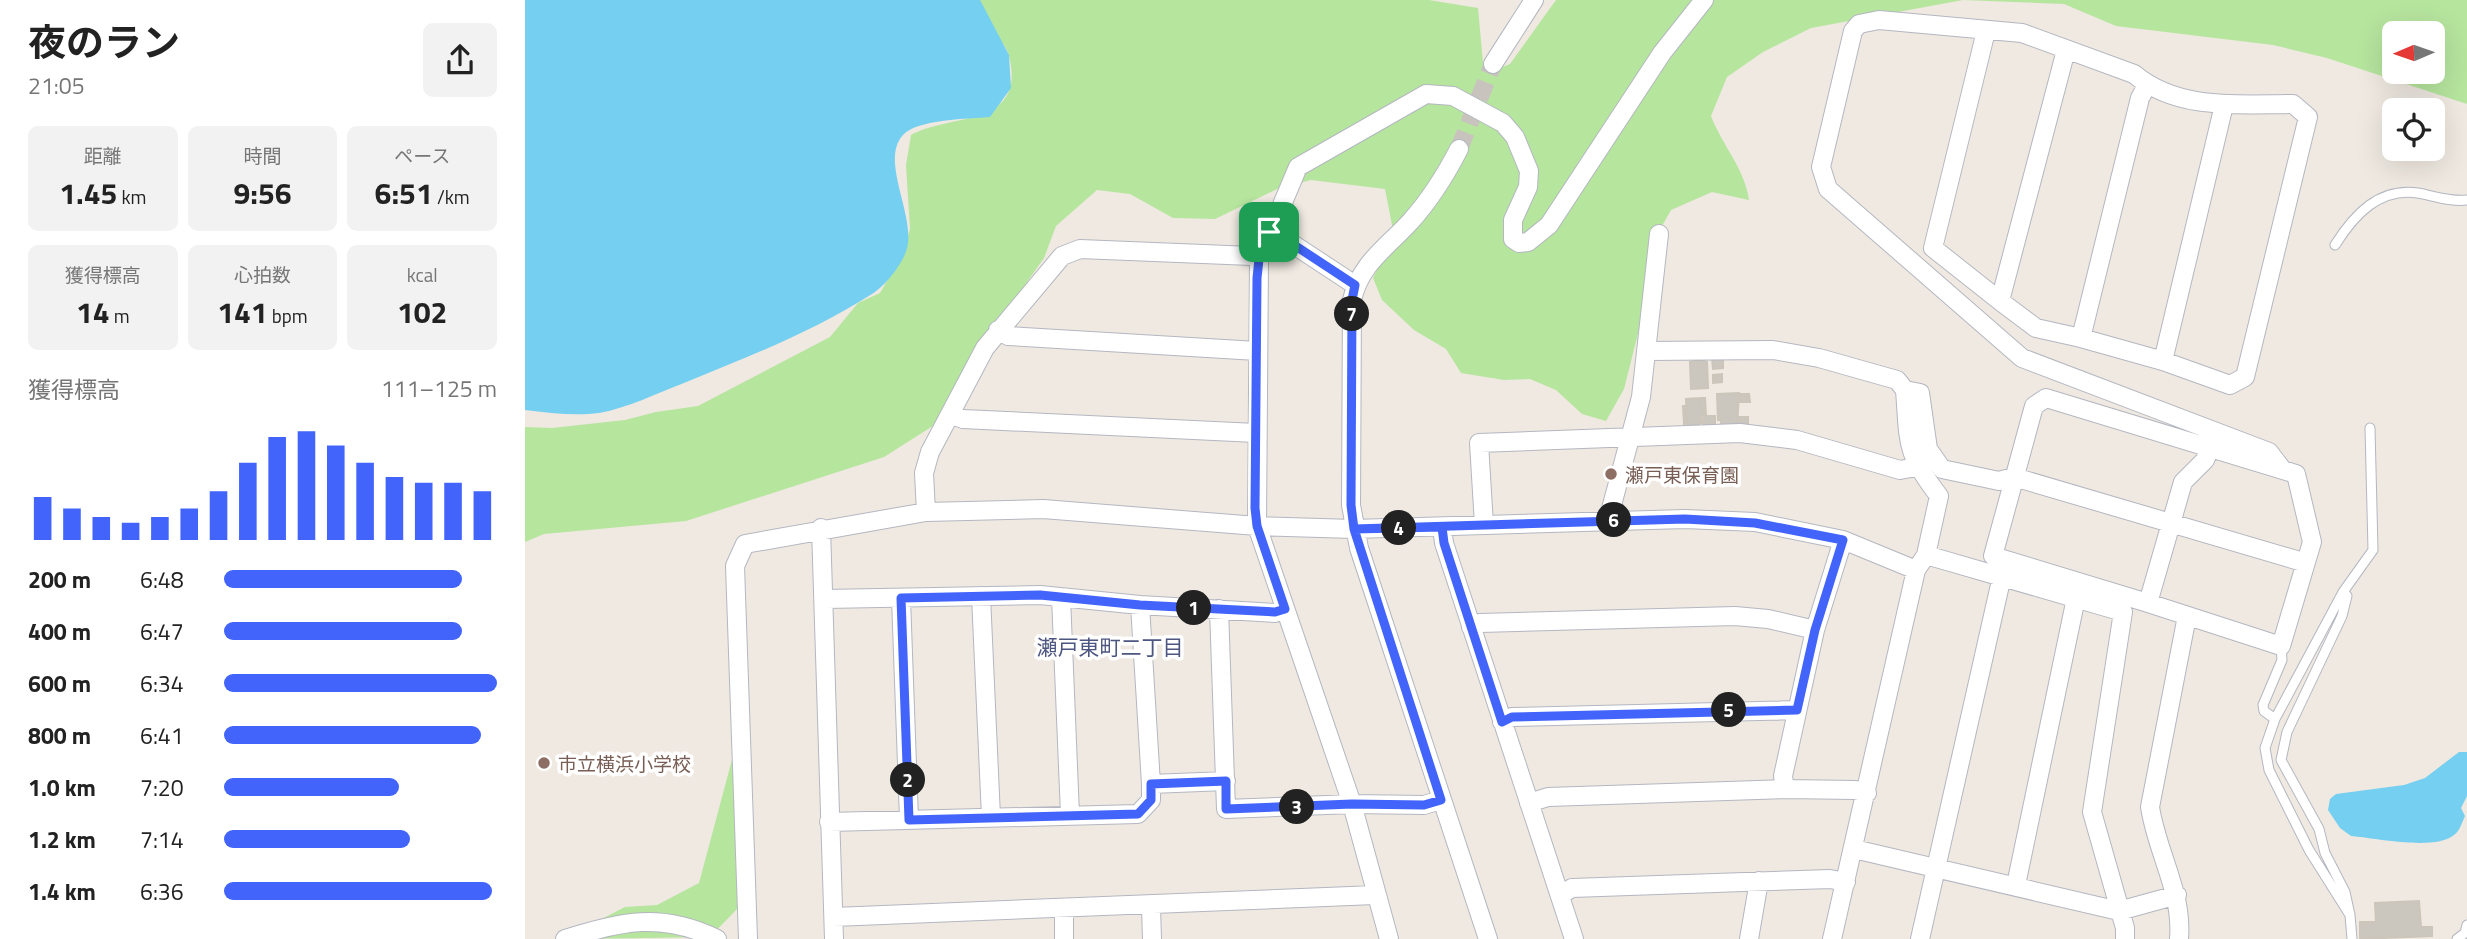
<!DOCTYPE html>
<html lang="ja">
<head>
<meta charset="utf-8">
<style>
  body { margin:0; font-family:"Titillium Web","Noto Sans JP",sans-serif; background:#f2f2f2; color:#222; height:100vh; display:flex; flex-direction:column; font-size:26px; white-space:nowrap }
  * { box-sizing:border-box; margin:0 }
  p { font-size:23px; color:#767676 }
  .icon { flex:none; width:38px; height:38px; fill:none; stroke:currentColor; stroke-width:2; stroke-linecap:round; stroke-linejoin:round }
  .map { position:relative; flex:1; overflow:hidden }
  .sheet { display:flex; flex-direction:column; background:#fff; width:525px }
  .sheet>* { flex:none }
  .needle { width:46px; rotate:268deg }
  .controls { position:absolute; left:1857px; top:21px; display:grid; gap:14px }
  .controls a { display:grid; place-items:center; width:63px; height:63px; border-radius:10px; background:#fff; box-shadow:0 7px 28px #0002; font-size:35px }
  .pin { position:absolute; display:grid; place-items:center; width:60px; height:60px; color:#fff; margin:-30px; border-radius:14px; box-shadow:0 4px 10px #0006 }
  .km { position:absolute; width:35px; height:35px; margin:-18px; border-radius:50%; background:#222; color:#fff; font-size:19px; line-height:35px; text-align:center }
  .round { display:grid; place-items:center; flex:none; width:74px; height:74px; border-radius:10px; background:#f2f2f2 }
  .summary { display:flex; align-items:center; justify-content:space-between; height:119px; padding:0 28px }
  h1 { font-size:38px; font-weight:700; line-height:52px }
  .stats { display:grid; grid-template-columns:repeat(3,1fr); gap:10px; height:119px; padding:7px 28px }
  .stats div { display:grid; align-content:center; border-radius:10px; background:#f2f2f2; text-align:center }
  .stats b { font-size:30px; font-weight:700 }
  .stats small { font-size:19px; font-weight:400 }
  .stats p { font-size:19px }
  .chart { height:196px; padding:14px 28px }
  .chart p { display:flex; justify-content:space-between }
  .chart svg { width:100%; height:126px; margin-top:7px; stroke:#4264fb; stroke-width:6 }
  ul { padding:0 28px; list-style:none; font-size:23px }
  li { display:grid; grid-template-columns:112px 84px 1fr; align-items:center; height:52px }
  li i { height:18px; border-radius:9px; background:#4264fb }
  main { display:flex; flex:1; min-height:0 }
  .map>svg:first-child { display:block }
</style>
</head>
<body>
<main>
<section class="sheet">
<div class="summary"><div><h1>夜のラン</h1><p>21:05</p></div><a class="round"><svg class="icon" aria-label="share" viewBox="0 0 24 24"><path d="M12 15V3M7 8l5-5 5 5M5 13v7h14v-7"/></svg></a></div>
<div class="stats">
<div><p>距離</p><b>1.45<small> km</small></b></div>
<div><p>時間</p><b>9:56</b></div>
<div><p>ペース</p><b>6:51<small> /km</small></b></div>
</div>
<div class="stats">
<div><p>獲得標高</p><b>14<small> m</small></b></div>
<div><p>心拍数</p><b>141<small> bpm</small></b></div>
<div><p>kcal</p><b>102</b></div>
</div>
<div class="chart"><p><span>獲得標高</span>111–125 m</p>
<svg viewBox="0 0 160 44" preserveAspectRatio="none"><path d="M5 44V29M15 44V33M25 44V36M35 44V38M45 44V36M55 44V33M65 44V27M75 44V17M85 44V8M95 44V6M105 44V11M115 44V17M125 44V22M135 44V24M145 44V24M155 44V27"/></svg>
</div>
<ul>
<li><b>200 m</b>6:48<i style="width:87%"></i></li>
<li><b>400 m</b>6:47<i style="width:87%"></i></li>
<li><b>600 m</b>6:34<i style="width:100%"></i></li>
<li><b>800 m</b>6:41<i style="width:94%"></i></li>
<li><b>1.0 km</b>7:20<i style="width:64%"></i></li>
<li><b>1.2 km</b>7:14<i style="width:68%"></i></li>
<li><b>1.4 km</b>6:36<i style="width:98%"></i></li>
</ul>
</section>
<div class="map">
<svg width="1942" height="939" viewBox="0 0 1942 939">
  <rect width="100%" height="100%" fill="#efe9e1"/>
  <!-- green -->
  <path fill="#b6e59e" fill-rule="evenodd" d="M453 0H904L953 8 958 63 970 70 985 64 1031 0H1942V104L1802 58 1748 45 1591 26 1539 4 1438 0 1286 28 1238 52 1202 77 1186 116C1197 145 1220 169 1224 200L1187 192 1146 210 1127 244 1128 274 1099 389 1081 421 1057 414 1031 390 1005 379 979 380 936 373 921 349 889 330 857 300 848 278 869 235 860 189 786 180 752 189 690 219 648 218 605 194 572 190 531 226 519 258 456 347 411 424 359 457 161 521 19 534 0 542V427L27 428 100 420 131 412 173 406 305 337 333 303 355 293 377 255 385 229 381 165 386 135C425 113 502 128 484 56 479 36 457 30 453 0ZM1869 33H1908V72H1869Z
    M208 756 219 869 212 909 185 937 54 939 63 926 100 907 132 905 174 883Z"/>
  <!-- water -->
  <path fill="#75cff0" d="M0 0H455L484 55 486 88 465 117C444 119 392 119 378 135 353 162 395 221 380 254 374 268 360 286 347 294 289 331 223 357 159 383 132 393 103 408 74 413 51 416 24 413 0 410Z
    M1934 752H1942V796L1936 808 1940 816C1937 822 1935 831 1929 835 1910 851 1850 838 1826 836L1815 828 1803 810 1805 799 1811 794 1879 785 1900 778Z"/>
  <!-- building -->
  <path fill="#cbc7bf" stroke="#cbc5ba" stroke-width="2" d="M1187 358H1198V368L1188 369Z
    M1175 360 1182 362 1183 388 1166 389 1165 362Z
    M1197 374V382L1188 383V375Z
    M1214 393 1212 426 1196 427V420H1193L1192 394Z
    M1214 394H1224L1225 402H1214Z
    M1176 398 1177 423 1166 426 1162 424 1161 399Z
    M1176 398H1180L1181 415H1177Z
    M1158 406H1161L1162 424H1159Z
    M1179 416H1190V427H1179Z
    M1214 417H1223V427L1214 428Z
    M1894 901 1896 927H1907V936L1835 939V922H1851L1850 903Z"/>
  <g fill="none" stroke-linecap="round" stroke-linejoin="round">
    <!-- street-tunnel -->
    <path stroke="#c8c4bd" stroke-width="18" stroke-dasharray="18 9" stroke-linecap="butt" d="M934 149 968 64"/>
    <!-- lane casing -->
    <g stroke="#b4b7c1" stroke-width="11">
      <path id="lane" d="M1810 245C1829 215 1854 187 1893 193 1909 196 1926 202 1942 200
        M1818 592 1822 596 1817 616 1762 732 1756 760 1794 829 1800 853 1820 892 1825 915
        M1756 646 1757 660 1738 705 1739 711 1750 719 1740 748 1744 770 1784 850 1825 915 1827 939
        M1750 719 1818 592 1848 550 1845 428
        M1932 939 1940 933 1942 925"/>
    </g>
    <!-- street casing -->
    <g stroke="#b4b7c1" stroke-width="20">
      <path id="street" d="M1461 31 1408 248 1475 301
        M1541 50 1475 301 1511 328 1556 338 1615 98 1622 85
        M968 64 1009 0
        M934 149C920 176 905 200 885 222 861 248 835 264 827 300L826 505 834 548 963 939
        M744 232 757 237 830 285
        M473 330 483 336 732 351
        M1556 338 1638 361 1699 105
        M1123 351 1248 350 1294 358 1372 380 1380 390 1395 393 1403 449 1417 469 1474 481 1489 477 1778 562
        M1638 361 1705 385 1720 377 1783 117 1768 104C1714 104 1653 111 1609 74L1497 33 1354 20 1334 24 1328 31 1296 167 1303 189 1497 358 1744 452 1757 469
        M425 414 438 419 731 433
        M401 512 399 473 405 452 460 348 537 256 555 249 727 256 734 259
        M1083 520 1116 397 1134 234
        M959 525 954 443 1215 433 1272 440 1375 470 1391 467
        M917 527 919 543 1049 939
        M296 528 309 939
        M1401 555 1598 612 1567 812 1600 928V939
        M456 596 466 817
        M536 597 545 815
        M376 598 384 820
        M300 599 515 595 615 605 750 613 760 609
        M1623 603 1756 646 1787 542 1771 474 1521 398 1509 406 1468 556 1623 603 1658 482 1680 460 1685 448
        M694 609 701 809 827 804 899 805 916 800
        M946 627 955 623 1210 616 1243 619 1290 630
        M977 722 987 717 1272 710
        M626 784 701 781
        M1260 789 1258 776 1290 630 1318 540
        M1004 803 1023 797 1260 789 1330 790 1342 793
        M304 822 613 814 626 800V784L615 605
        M1329 849 1594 911 1652 895
        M1491 885 1551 598
        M1035 895 1047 888 1305 879 1321 882
        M626 907 627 939
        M539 909V939
        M309 917 850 895
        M40 939C96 921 137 912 192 939
        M223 939 210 566 220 544 401 512 518 509 732 526 829 529 1160 519 1230 522 1318 540 1391 570
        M864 939 827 804 732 526 734 259 773 167 901 94 928 96 978 123 990 137 1004 171 1003 187 988 220V239L994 243 1003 242 1024 225 1137 53 1179 0
        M1224 939 1234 881
        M1307 939 1391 570 1401 555 1414 496C1380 452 1384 443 1380 390
        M1395 939 1477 576
        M1654 939C1658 892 1632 853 1625 807L1662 616"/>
    </g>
    <!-- lane -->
    <use href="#lane" stroke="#fff" stroke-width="9"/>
    <!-- street -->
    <use href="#street" stroke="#fff" stroke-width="18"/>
  </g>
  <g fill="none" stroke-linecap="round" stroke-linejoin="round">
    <!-- route casing -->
    <g stroke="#fff" stroke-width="14">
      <path id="route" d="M744 232 734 259 732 278 730 508 732 526 760 609 750 612 615 605 515 595 376 598 384 820 613 814 626 800V784L701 781V809L827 804 899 805 916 800 829 529 917 527 919 543 977 722 987 717 1272 710 1290 630 1318 540 1230 523 1160 519 829 529 826 505 827 300 830 285 757 237 744 232"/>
    </g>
    <!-- route -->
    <use href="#route" stroke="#4264fb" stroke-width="9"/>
  </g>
  <!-- markers -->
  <g fill="#8d6e63" stroke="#fff" stroke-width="2.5">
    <circle cx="1086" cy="474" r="7"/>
    <circle cx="19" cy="763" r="7"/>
  </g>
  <g text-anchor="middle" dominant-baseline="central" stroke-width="7" stroke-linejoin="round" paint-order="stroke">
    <!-- education labels -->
    <g font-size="19" fill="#785e54" stroke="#fff" text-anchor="start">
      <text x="1100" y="474">瀬戸東保育園</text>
      <text x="33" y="763">市立横浜小学校</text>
    </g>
    <!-- neighbourhood labels -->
    <g font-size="21" fill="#4d5680" stroke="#fff">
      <text x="585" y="647">瀬戸東町二丁目</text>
    </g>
  </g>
</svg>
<div class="controls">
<a><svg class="needle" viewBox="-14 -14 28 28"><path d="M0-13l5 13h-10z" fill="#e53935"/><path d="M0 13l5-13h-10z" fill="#767676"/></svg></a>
<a><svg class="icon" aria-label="locate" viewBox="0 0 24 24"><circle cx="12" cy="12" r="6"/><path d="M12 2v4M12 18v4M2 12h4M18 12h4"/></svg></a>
</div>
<div class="pin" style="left:744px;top:232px;background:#1e9e55"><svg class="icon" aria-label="arrive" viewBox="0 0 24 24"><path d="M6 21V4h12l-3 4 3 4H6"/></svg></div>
<b class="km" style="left:669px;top:608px">1</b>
<b class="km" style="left:383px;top:780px">2</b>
<b class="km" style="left:772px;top:807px">3</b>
<b class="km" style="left:874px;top:528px">4</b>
<b class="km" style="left:1204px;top:710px">5</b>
<b class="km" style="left:1089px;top:520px">6</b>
<b class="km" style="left:827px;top:314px">7</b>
</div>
</main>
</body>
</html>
